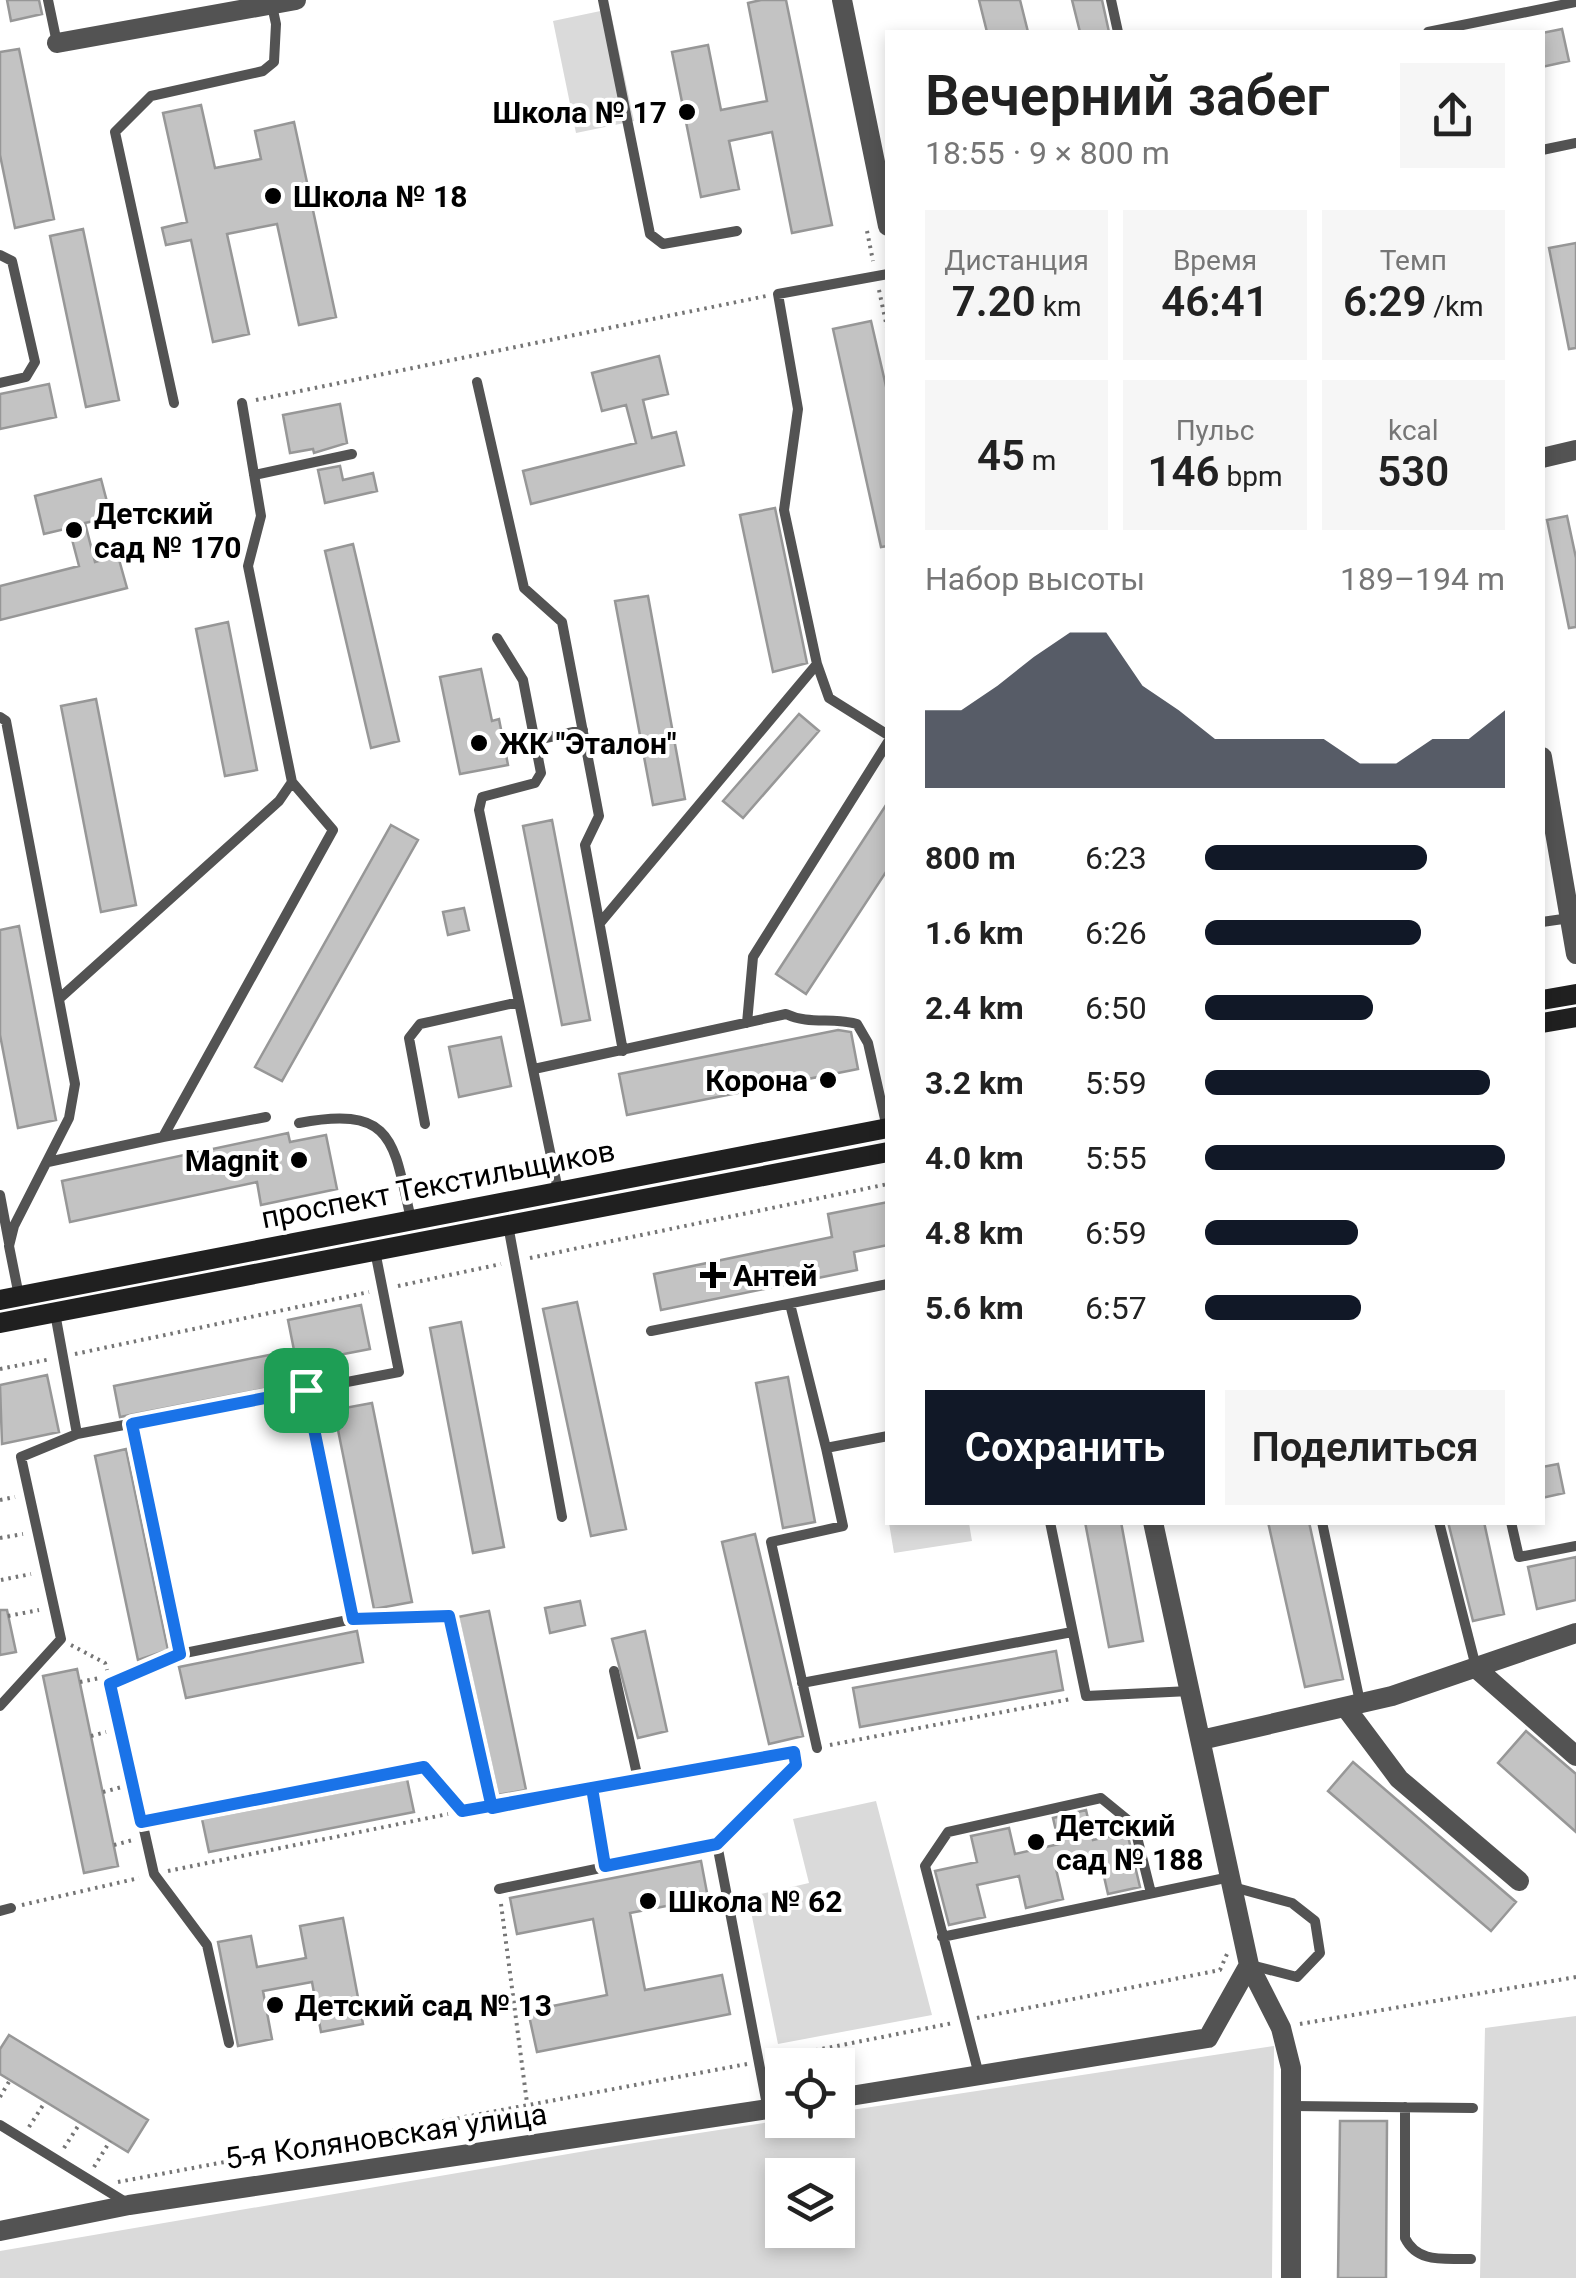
<!DOCTYPE html>
<html lang="ru">
<head>
<meta charset="utf-8">
<style>
  body { margin:0; font-family:Roboto,sans-serif; background:#f6f6f6; color:#222; height:100vh; display:flex; flex-direction:column; font-size:38px; white-space:nowrap }
  * { box-sizing:border-box; margin:0 }
  p { font-size:32px; color:#767676 }
  .icon { flex:none; width:55px; height:55px; fill:none; stroke:currentColor; stroke-width:2; stroke-linecap:round; stroke-linejoin:round }
  .map { position:relative; flex:1; overflow:hidden }
  .details { position:absolute; left:885px; top:30px; width:660px; height:1495px; display:flex; flex-direction:column; background:#fff; border-radius:0px; box-shadow:0 5px 15px #0003 }
  .details>* { flex:none }
  .buttons { position:absolute; left:765px; top:2048px; display:grid; gap:20px }
  .buttons a { display:grid; place-items:center; width:90px; height:90px; border-radius:0px; background:#fff; box-shadow:0 5px 15px #0003; font-size:50px }
  .pin { position:absolute; display:grid; place-items:center; width:85px; height:85px; color:#fff; margin:-42px; border-radius:20px; box-shadow:0 5px 15px #0006 }
  .round { display:grid; place-items:center; flex:none; width:105px; height:105px; border-radius:0px; background:#f6f6f6 }
  .overview { display:flex; align-items:center; justify-content:space-between; height:170px; padding:0 40px }
  h1 { font-size:55px; font-weight:600; line-height:75px }
  .figures { display:grid; grid-template-columns:repeat(3,1fr); gap:15px; height:170px; padding:10px 40px }
  .figures div { display:grid; align-content:center; border-radius:0px; background:#f6f6f6; text-align:center }
  .figures b { font-size:42px; font-weight:600 }
  .figures small { font-size:28px; font-weight:400 }
  .figures p { font-size:28px }
  .chart { height:280px; padding:20px 40px }
  .chart p { display:flex; justify-content:space-between }
  .chart svg { width:100%; height:180px; margin-top:10px; fill:#111827; opacity:.7 }
  .button { display:flex; gap:20px; margin-top:auto; padding:20px 40px }
  .button a { flex:1; height:115px; border-radius:0px; background:#111827; color:#fff; font-size:40px; font-weight:600; line-height:115px; text-align:center }
  .button a+a { background:#f6f6f6; color:#222 }
  ul { padding:0 40px; list-style:none; font-size:32px }
  li { display:grid; grid-template-columns:160px 120px 1fr; align-items:center; height:75px }
  li i { height:25px; border-radius:12px; background:#111827 }
  .map>svg:first-child { display:block }
</style>
</head>
<body>
<div class="map">
<svg width="1576" height="2278" viewBox="0 0 1576 2278">
  <rect width="100%" height="100%" fill="#fff"/>
  <!-- green -->
  <path fill="#dadada" fill-rule="evenodd" d="M610 9 634 121 576 133 553 21Z
    M889 1523H969L972 1541 894 1553Z
    M876 1801 932 2015 778 2044 748 1897 809 1883 793 1819Z
    M1576 2016V2278H1480L1485 2028Z
    M1274 2046 1272 2278H0V2251L615 2146 783 2120H838V2112ZM782 2175H838V2230H782Z"/>
  <!-- building -->
  <path fill="#c3c3c3" stroke="#979797" stroke-width="2.5" d="M7 0H39L42 14 11 21Z
    M761 0H786L832 225 792 233 772 132 729 141 739 189 701 197 672 52 708 45 721 110 767 101 748 3Z
    M979 0H1020L1028 32H987Z
    M1072 0H1102L1109 32H1080Z
    M1562 29 1569 61 1542 67V33Z
    M19 49 54 219 15 228 0 155V52Z
    M201 105 215 168 261 159 255 131 294 122 336 317 299 325 277 224 227 234 249 334 213 342 191 240 166 245 162 228 187 222 163 113Z
    M83 229 119 400 86 407 50 236Z
    M1576 243V348L1569 349 1549 248Z
    M871 321 888 395V546L881 547 833 329Z
    M659 356 668 394 643 400 652 438 676 432 684 465 531 504 523 471 636 443 626 405 602 411 592 373Z
    M49 384 56 417 0 429V394Z
    M340 404 347 443 314 453 313 449 290 453 283 415Z
    M340 466 343 480 373 473 377 491 325 503 318 470Z
    M101 479 111 517 85 523 95 562 118 556 127 588 0 620V586L79 566 69 528 44 534 35 496Z
    M775 508 807 663 773 672 740 515Z
    M1567 516 1576 558V627L1569 628 1547 520Z
    M353 544 399 741 371 748 325 551Z
    M648 596 685 799 653 805 615 601Z
    M228 622 257 770 225 776 196 629Z
    M481 669 492 721 499 719 508 765 460 774 440 677Z
    M96 699 136 905 101 912 61 706Z
    M799 714 819 731 743 818 723 801Z
    M888 802V869L806 994 776 974Z
    M552 820 590 1020 562 1025 523 826Z
    M391 825 418 840 282 1081 255 1067Z
    M464 908 469 930 448 935 443 912Z
    M19 926 56 1120 18 1128 0 1035V930Z
    M838 1030 851 1032 858 1069 627 1115 619 1074Z
    M501 1037 511 1086 459 1097 449 1047Z
    M288 1133 290 1142 326 1135 337 1189 261 1205 257 1182 70 1222 62 1181Z
    M888 1202V1245L854 1252 857 1270 661 1310 654 1274 832 1237 828 1214Z
    M577 1302 626 1529 591 1536 543 1309Z
    M361 1305 370 1349 323 1358 326 1377 120 1417 114 1386 294 1350 288 1320Z
    M461 1322 504 1547 473 1553 430 1328Z
    M47 1375 59 1432 2 1444 0 1385Z
    M788 1377 815 1522 783 1528 756 1383Z
    M372 1403 412 1602 374 1609 334 1410Z
    M126 1449 168 1650 138 1660 95 1456Z
    M1558 1464 1564 1493 1542 1498V1467Z
    M1085 1522H1121L1143 1641 1109 1647Z
    M1268 1522H1309L1343 1679 1305 1687Z
    M1448 1522H1484L1504 1614 1473 1621Z
    M755 1534 803 1736 769 1744 722 1542Z
    M1576 1557V1600L1537 1609 1528 1567Z
    M580 1601 585 1625 550 1633 545 1608Z
    M0 1610H7L16 1652 0 1655Z
    M489 1611 526 1790 498 1795 458 1617Z
    M357 1631 363 1662 186 1698 179 1667Z
    M645 1631 667 1731 638 1738 612 1639Z
    M1056 1651 1063 1690 860 1727 853 1688Z
    M77 1669 118 1866 84 1873 43 1676Z
    M1526 1731 1576 1774V1832L1498 1763Z
    M1353 1762 1516 1902 1491 1931 1328 1791Z
    M407 1779 414 1812 209 1852 202 1819Z
    M1086 1810 1093 1840 1127 1832 1140 1887 1108 1894 1100 1859 1056 1869 1063 1899 1026 1908 1019 1876 977 1885 985 1917 949 1925 935 1871 977 1862 971 1836 1009 1828 1015 1854 1059 1844 1053 1818Z
    M701 1861 708 1898 630 1913 645 1990 722 1975 730 2014 537 2052 528 2011 607 1995 593 1919 517 1934 510 1898Z
    M343 1918 363 2024 321 2032 312 1982 263 1991 272 2039 238 2046 218 1942 251 1936 257 1967 306 1958 300 1926Z
    M9 2035 148 2120 128 2152 0 2074V2049Z
    M1340 2121H1387L1386 2278H1338Z"/>
  <g fill="none" stroke-linecap="round" stroke-linejoin="round">
    <!-- path -->
    <path stroke="#757575" stroke-width="4" stroke-dasharray="2.5 5" stroke-linecap="butt" d="M867 231 873 261
      M879 290 888 332
      M256 400 766 296
      M530 1258 888 1184
      M398 1286 501 1264
      M75 1354 369 1292
      M0 1369 51 1359
      M0 1500 15 1497
      M0 1538 23 1534
      M1 1580 31 1574
      M8 1616 39 1610
      M71 1645 105 1663 107 1670
      M80 1682 100 1678
      M91 1736 106 1732
      M830 1745 1071 1699
      M653 1777 806 1750
      M103 1792 122 1787
      M595 1802 603 1852
      M728 1834 796 1765 794 1752
      M114 1845 133 1840
      M168 1871 448 1814
      M501 1904 527 2103
      M22 1905 139 1878
      M977 2018 1220 1970 1227 1954
      M1300 2024 1576 1977
      M771 2059 953 2023
      M0 2097 10 2080
      M29 2127 45 2102
      M64 2148 80 2123
      M94 2167 110 2141
      M118 2182 747 2064"/>
    <!-- service -->
    <path stroke="#535353" stroke-width="10" d="M48 0 57 43
      M603 0 650 234 663 244 737 231
      M1111 0 1118 32
      M1428 32 1576 2
      M1542 150 1576 143
      M0 255 12 261 35 362 26 377 0 383
      M888 274 778 294 798 409 784 510 817 664 829 698 888 735
      M477 382 524 588 562 622 599 816 585 845 623 1051
      M174 403 115 132 151 96 263 71 274 62 276 24 271 1
      M254 475 352 454
      M497 638 523 680 541 773 535 783 482 797 479 810 519 1002
      M0 717 6 721 75 1084 69 1118 14 1226 9 1246 19 1296
      M536 740 583 730
      M1542 922 1570 918
      M600 923 817 664
      M60 998 279 801 292 782 248 566 261 516 242 403
      M747 1023 753 957 888 742
      M534 1069 786 1014C809 1025 832 1017 857 1024L868 1043 887 1128
      M299 1123C395 1105 393 1142 411 1219
      M425 1124 409 1038 420 1024 519 1002 558 1190
      M163 1137 266 1117
      M48 1162 163 1137 333 830 292 782
      M0 1195 9 1243
      M508 1225 562 1517
      M790 1304 826 1448 888 1436
      M55 1313 77 1434 399 1372 375 1251
      M651 1331 888 1284
      M306 1390 353 1619 449 1615 492 1807
      M132 1424 180 1654 111 1684 154 1874 207 1945 229 2043
      M1050 1522 1086 1696 1190 1691
      M1322 1522 1360 1702
      M1439 1522 1476 1667
      M1511 1522 1519 1557 1576 1546
      M180 1654 353 1619
      M802 1683 1072 1632
      M0 1706 61 1639 21 1457 77 1434
      M817 1748 771 1542 843 1526 826 1448
      M141 1822 424 1767 462 1811 638 1779 614 1671
      M1233 1887 1292 1903 1315 1921 1320 1953 1297 1977 1251 1965
      M499 1889 717 1844 768 2110
      M0 1911 11 1908
      M942 1937 1230 1877
      M979 2075 925 1866 948 1832 1101 1798 1134 1825 1151 1893
      M1293 2106 1473 2108
      M1405 2107V2238C1418 2264 1445 2258 1471 2259
      M0 2125 127 2203"/>
    <!-- minor -->
    <path stroke="#535353" stroke-width="20" d="M57 43 296 0
      M1542 458 1576 450
      M1542 757 1576 954
      M1153 1522 1249 1965 1281 2028 1291 2068V2278
      M1477 1669 1576 1756
      M1346 1708 1399 1779 1519 1881
      M1201 1740 1392 1696 1576 1633
      M838 2098 1208 2038 1249 1965
      M0 2231 129 2205 782 2107"/>
    <!-- tertiary -->
    <path stroke="#535353" stroke-width="20" d="M842 0 888 226"/>
    <!-- secondary -->
    <path stroke="#202020" stroke-width="20" d="M1542 1000 1576 994
      M1542 1023 1576 1017
      M0 1300 888 1128
      M0 1323 888 1152"/>
  </g>
  <g fill="none" stroke-linecap="round" stroke-linejoin="round">
    <!-- route casing -->
    <g stroke="#fff" stroke-width="20">
      <path id="route" d="M306 1390 353 1619 449 1616 492 1808 592 1788 605 1866 717 1844 796 1765 794 1752 462 1811 424 1767 141 1822 110 1684 180 1654 132 1424 306 1390"/>
    </g>
    <!-- route -->
    <use href="#route" stroke="#1a73e8" stroke-width="12"/>
  </g>
  <!-- markers -->
  <g fill="#000" stroke="#fff" stroke-width="4">
    <circle cx="687" cy="112" r="10"/>
    <circle cx="273" cy="196" r="10"/>
    <circle cx="74" cy="530" r="10"/>
    <circle cx="479" cy="743" r="10"/>
    <circle cx="828" cy="1080" r="10"/>
    <circle cx="299" cy="1160" r="10"/>
    <path d="M708 1260h10v10h10v10h-10v10h-10v-10h-10v-10h10z"/>
    <circle cx="1036" cy="1842" r="10"/>
    <circle cx="648" cy="1901" r="10"/>
    <circle cx="275" cy="2005" r="10"/>
  </g>
  <g text-anchor="middle" dominant-baseline="central" stroke-width="8" stroke-linejoin="round" paint-order="stroke">
    <!-- poi labels -->
    <g font-size="30" font-weight="bold" fill="#000" stroke="#fff" text-anchor="start">
      <text x="667" y="112" text-anchor="end">Школа № 17</text>
      <text x="293" y="196">Школа № 18</text>
      <text x="94" y="513">Детский<tspan x="94" dy="34">сад № 170</tspan></text>
      <text x="499" y="743">ЖК "Эталон"</text>
      <text x="808" y="1080" text-anchor="end">Корона</text>
      <text x="279" y="1160" text-anchor="end">Magnit</text>
      <text x="733" y="1275">Антей</text>
      <text x="1056" y="1825">Детский<tspan x="1056" dy="34">сад № 188</tspan></text>
      <text x="668" y="1901">Школа № 62</text>
      <text x="295" y="2005">Детский сад № 13</text>
    </g>
    <!-- street labels -->
    <g font-size="30" fill="#000" stroke="#fff">
      <text transform="translate(438 1184) rotate(-11)">проспект Текстильщиков</text>
      <text transform="translate(386 2136) rotate(-8)">5-я Коляновская улица</text>
    </g>
  </g>
</svg>
<div class="buttons">
<a><svg class="icon" aria-label="locate" viewBox="0 0 24 24"><circle cx="12" cy="12" r="6"/><path d="M12 2v4M12 18v4M2 12h4M18 12h4"/></svg></a>
<a><svg class="icon" aria-label="layers" viewBox="0 0 24 24"><path d="M12 4l9 5-9 5-9-5zM3 14l9 5 9-5"/></svg></a>
</div>
<div class="pin" style="left:306px;top:1390px;background:#1e9e55"><svg class="icon" aria-label="arrive" viewBox="0 0 24 24"><path d="M6 21V4h12l-3 4 3 4H6"/></svg></div>
<section class="details">
<div class="overview"><div><h1>Вечерний забег</h1><p>18:55 · 9 × 800 m</p></div><a class="round"><svg class="icon" aria-label="share" viewBox="0 0 24 24"><path d="M12 15V3M7 8l5-5 5 5M5 13v7h14v-7"/></svg></a></div>
<div class="figures">
<div><p>Дистанция</p><b>7.20<small> km</small></b></div>
<div><p>Время</p><b>46:41</b></div>
<div><p>Темп</p><b>6:29<small> /km</small></b></div>
</div>
<div class="figures">
<div><b>45<small> m</small></b></div>
<div><p>Пульс</p><b>146<small> bpm</small></b></div>
<div><p>kcal</p><b>530</b></div>
</div>
<div class="chart"><p><span>Набор высоты</span>189–194 m</p>
<svg viewBox="0 0 160 44" preserveAspectRatio="none"><path d="M0 44V25L10 25L20 19L30 12L40 6L50 6L60 19L70 25L80 32L90 32L100 32L110 32L120 38L130 38L140 32L150 32L160 25V44z"/></svg>
</div>
<ul>
<li><b>800 m</b>6:23<i style="width:74%"></i></li>
<li><b>1.6 km</b>6:26<i style="width:72%"></i></li>
<li><b>2.4 km</b>6:50<i style="width:56%"></i></li>
<li><b>3.2 km</b>5:59<i style="width:95%"></i></li>
<li><b>4.0 km</b>5:55<i style="width:100%"></i></li>
<li><b>4.8 km</b>6:59<i style="width:51%"></i></li>
<li><b>5.6 km</b>6:57<i style="width:52%"></i></li>
</ul>
<div class="button"><a>Сохранить</a><a>Поделиться</a></div>
</section>
</div>
</body>
</html>
